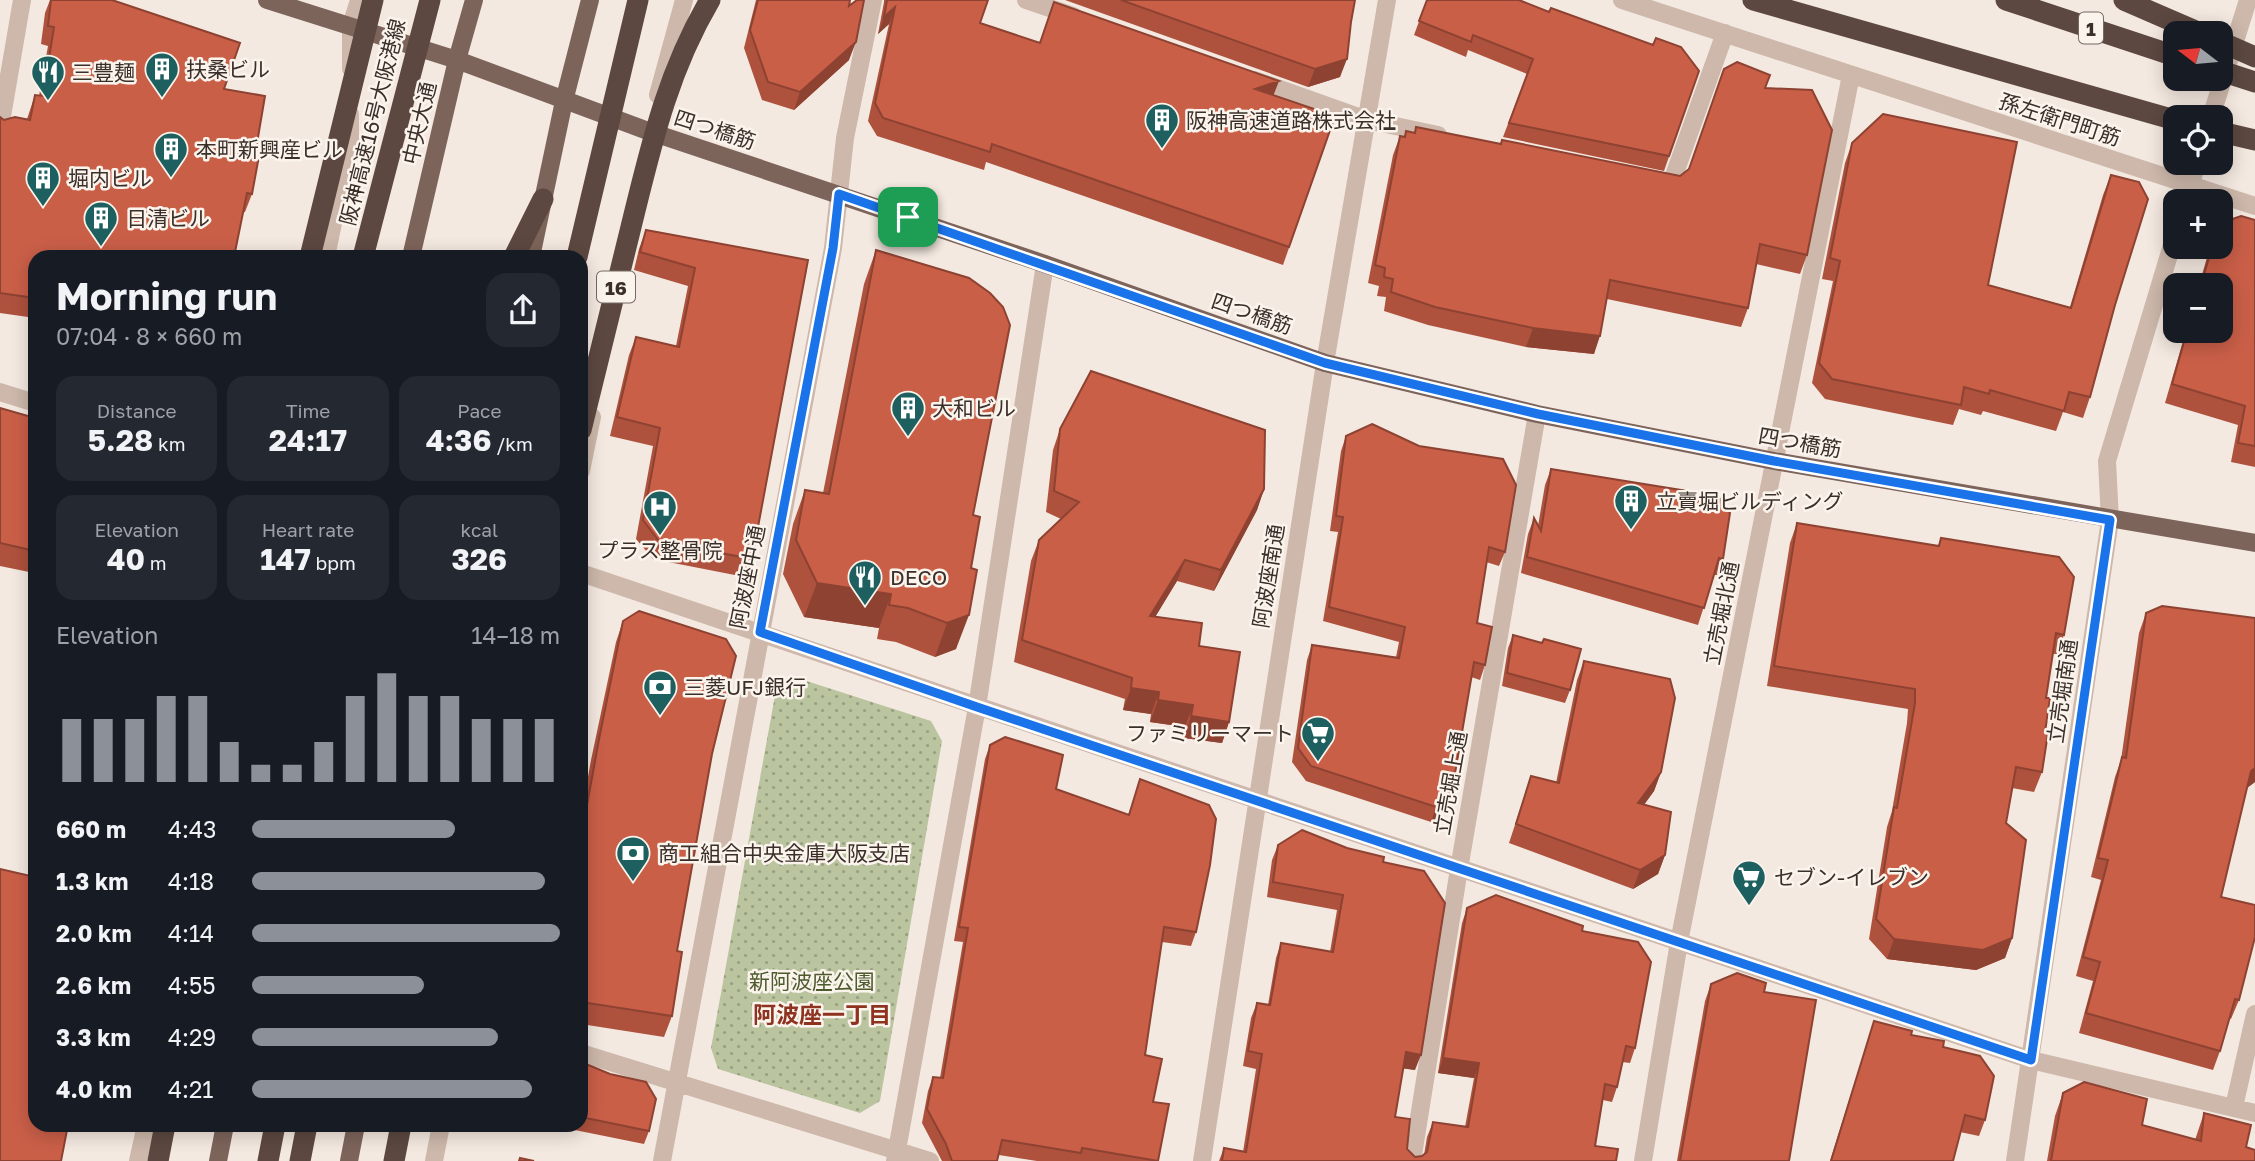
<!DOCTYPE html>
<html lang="en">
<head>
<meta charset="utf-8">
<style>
  body { margin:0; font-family:"Golos Text","Noto Sans JP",sans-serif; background:#242831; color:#f1f3f6; height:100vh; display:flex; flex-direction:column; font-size:26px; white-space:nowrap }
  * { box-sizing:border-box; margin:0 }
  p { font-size:23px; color:#9ea1a6 }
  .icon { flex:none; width:38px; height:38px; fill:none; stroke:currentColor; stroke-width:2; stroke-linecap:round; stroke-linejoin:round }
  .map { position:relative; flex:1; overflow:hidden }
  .side { position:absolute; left:28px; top:250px; width:560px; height:882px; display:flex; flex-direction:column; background:#171b24; border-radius:21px; box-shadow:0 4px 18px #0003 }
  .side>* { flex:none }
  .needle { width:46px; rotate:286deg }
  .fabs { position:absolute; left:2163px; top:21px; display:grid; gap:14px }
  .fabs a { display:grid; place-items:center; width:70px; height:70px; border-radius:14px; background:#171b24; box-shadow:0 4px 18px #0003; font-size:35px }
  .pin { position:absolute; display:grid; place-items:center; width:60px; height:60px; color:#fff; margin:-30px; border-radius:14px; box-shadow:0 4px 10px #0006 }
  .round { display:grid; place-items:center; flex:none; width:74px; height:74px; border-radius:21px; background:#242831 }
  .headline { display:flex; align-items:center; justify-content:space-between; height:119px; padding:0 28px }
  h1 { font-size:38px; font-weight:700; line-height:52px }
  .figures { display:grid; grid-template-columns:repeat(3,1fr); gap:10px; height:119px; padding:7px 28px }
  .figures div { display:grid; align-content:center; border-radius:18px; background:#242831; text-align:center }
  .figures b { font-size:30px; font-weight:700 }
  .figures small { font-size:19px; font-weight:400 }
  .figures p { font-size:19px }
  .chart { height:196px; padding:14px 28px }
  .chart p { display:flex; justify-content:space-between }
  .chart svg { width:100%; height:126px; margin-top:7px; stroke:#8c9099; stroke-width:6 }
  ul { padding:0 28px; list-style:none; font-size:23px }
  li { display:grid; grid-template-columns:112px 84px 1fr; align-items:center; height:52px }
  li i { height:18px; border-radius:9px; background:#8c9099 }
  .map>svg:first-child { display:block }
</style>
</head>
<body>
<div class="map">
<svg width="2255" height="1161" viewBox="0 0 2255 1161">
  <defs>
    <pattern id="green-dots" width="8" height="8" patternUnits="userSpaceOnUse" patternTransform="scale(1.75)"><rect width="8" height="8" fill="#bac49f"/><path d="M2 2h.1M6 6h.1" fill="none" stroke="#98a082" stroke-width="1.8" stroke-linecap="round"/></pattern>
  </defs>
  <rect width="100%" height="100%" fill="#f4e9e0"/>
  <!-- green -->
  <path fill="url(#green-dots)" d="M794 677 931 721 942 741 880 1101 860 1113 718 1069 711 1048 776 690Z"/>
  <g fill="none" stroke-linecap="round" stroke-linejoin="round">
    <!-- minor -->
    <path stroke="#cdb8ab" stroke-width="18" d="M1026 0 1073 16
      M1622 0 2255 206
      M351 69V26L359 0
      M1254 80 1367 120 1438 135
      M658 95 684 0
      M2211 117 2248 0
      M0 128 22 0
      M1658 182 1671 184 1725 33
      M2186 201 2197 163
      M326 257 350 141V114
      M0 392 35 403
      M581 471 592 417
      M581 573 2031 1060 2255 1113
      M581 1053 930 1161
      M2234 1107 2255 1014
      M138 1161 146 1125
      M434 1161 441 1125
      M662 1161 833 248 845 138 873 0
      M895 1161 977 707 1045 264
      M1202 1161 1325 363 1387 0
      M1412 1161 1459 869 1537 414
      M1643 1161 1679 942 1851 75
      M2015 1161 2110 520 2107 461 2175 235"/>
    <!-- major -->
    <path stroke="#7d645b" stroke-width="18" d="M267 0 457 60 648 131 1045 264 1325 363 1537 414 1774 461 2255 543
      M411 257 457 60 474 0
      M531 257 564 101 590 0
      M218 1161 225 1125
      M349 1161 356 1125"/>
    <!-- highway -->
    <path stroke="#5c4841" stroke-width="21" d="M1753 0 2175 120
      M2006 0 2175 56
      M2124 0 2200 33
      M2221 132 2255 140
      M514 257 543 199
      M158 1161 165 1125
      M268 1161 275 1125
      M300 1161 307 1125
      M394 1161 401 1125"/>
    <!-- highway-bridge -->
    <path stroke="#5c4841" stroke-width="21" d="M2221 42 2255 57
      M2221 71 2255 82
      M310 257 373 0
      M363 257 430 0
      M577 257 638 0
      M581 430C598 362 614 295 631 227 651 146 667 73 710 0"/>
  </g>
  <!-- wall -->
  <path fill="#ae523e" d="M50 0H112L224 89 255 155 252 194 245 212 35 257V318L0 313V117L4 120 27 119 35 95 39 96 48 46 41 44 45 13Z
    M756 0H850L849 60 794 110 762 100 744 48Z
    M884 0H988L980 23 1040 43 1274 95 1335 116 1283 265 986 162 984 170 877 136 868 121 889 24 878 34 884 2Z
    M1065 0H1355L1340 77 1308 87Z
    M1427 0 1699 71 1664 171 1503 137 1527 74 1468 50 1466 57 1414 35Z
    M1765 88 1807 255 1800 274 1756 264 1748 308 1741 327 1607 299 1594 354 1526 347 1428 325 1384 311 1386 297 1377 296 1379 286 1368 283 1393 155 1400 136 1404 137 1406 131 1414 133 1416 127 1501 144 1680 176 1688 169Z
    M1852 143 1988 285 2070 307 2103 195 2111 175 2115 305 2090 397 2083 418 2063 412 2056 431 1983 411 1981 415 1959 409 1953 425 1825 399 1812 383 1833 281 1822 279 1845 163Z
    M2255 220V467L2231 462 2238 425 2165 403 2186 331H2221V285H2199L2210 247H2221Z
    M646 230 808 260 752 559 745 577 653 559 636 539 653 446 610 436 629 355 636 337 676 346 688 286 634 270 639 249Z
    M876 250 973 515 956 649 935 657 896 642 877 639 879 628 804 617 783 574 793 524 805 490 823 493 864 284Z
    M0 408 35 418 34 573 0 566Z
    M1060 429 1264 489 1257 510 1214 591 1177 581 1155 617 1199 646 1229 722 1222 743 1184 738 1185 727 1150 722 1151 714 1123 710 1125 699 1014 662 1031 561 1039 540 1061 519 1046 512 1053 450Z
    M1346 436 1505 552 1499 566 1486 562 1477 623 1485 665 1480 680 1471 677 1451 797 1445 812 1431 822 1306 781 1292 762 1307 660 1312 645 1396 657 1399 642 1323 621 1338 532 1330 531 1341 451Z
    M1551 469 1723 559 1717 575H1714L1698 625 1521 573 1528 534 1534 518 1538 526 1545 485Z
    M1797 523 1938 546 1941 538 2064 635 2057 654H2053L2046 698 2042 772 2034 792 2012 788 2006 823 2012 938 2005 958 1976 970 1887 959 1869 939 1887 827 1892 811 1907 723 1908 709 1767 686 1790 543Z
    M2146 613 2255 782 2247 788 2221 897 2239 1000 2231 1019 2229 1018 2220 1051 2213 1070 2079 1033 2093 981 2076 976 2101 880 2091 877 2115 777 2121 760 2139 633Z
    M623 621 712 754 677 951 672 1016 664 1037 581 1024V816L591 760 616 642Z
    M1513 635 1570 690 1565 703 1502 686 1508 648Z
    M1584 661 1661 772 1654 791 1644 805 1665 855 1658 874 1633 889 1509 843 1531 776 1556 783 1577 680Z
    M990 745 1056 789 1196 932 1191 946 1162 942 1145 1055 1153 1102 1158 1161H1037L999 1155 997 1161H942L922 1123 928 1091 933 1077 940 1078 963 942 954 941 985 759Z
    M1278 845 1347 848 1383 862 1415 1070 1403 1068 1395 1117 1407 1149 1415 1157 1422 1156 1424 1155 1427 1137 1433 1122 1465 1127 1474 1078 1438 1073 1462 923 1467 908 1582 931 1635 1048 1630 1063 1622 1062 1617 1087 1612 1102 1603 1100 1595 1146 1616 1161H1219L1224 1148 1243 1152 1256 1069 1243 1066 1251 1018 1257 1003 1268 1005 1276 958 1281 943 1330 952 1337 910 1267 897 1272 860Z
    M1711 984 1764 992 1789 1161H1677L1705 1001Z
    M1874 1021 1943 1047 1985 1120 1979 1136 1960 1132 1953 1161H1830Z
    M581 1062 649 1131 644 1144 550 1125H581Z
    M2063 1093 2142 1125 2195 1140 2204 1113 2246 1147 2255 1161H2047L2055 1116Z"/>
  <!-- shaded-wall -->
  <path fill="#8d4232" d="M895 7 889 24 878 34 884 17Z
    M856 42 849 60 794 110 800 92Z
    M1347 59 1340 77 1308 87 1315 69Z
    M1279 81 1272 99 1255 89Z
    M1533 328 1600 336 1594 354 1526 347Z
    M1264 489 1257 510 1214 591 1221 570Z
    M1185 560 1177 581 1143 637 1150 616Z
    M817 583 891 594 879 628 804 617Z
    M969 615 956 649 935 657 947 623Z
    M1131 688 1159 692 1151 714 1123 710Z
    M1158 700 1193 705 1185 727 1150 722Z
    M1191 716 1229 722 1222 743 1184 738Z
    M2255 768V782L2244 790 2251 771Z
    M1661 772 1654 791 1631 822 1638 803Z
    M1451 797 1445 812 1431 822 1436 807Z
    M1665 855 1658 874 1633 889 1640 870Z
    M2012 938 2005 958 1976 970 1887 959 1894 939Z
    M1406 1052 1421 1055 1415 1070 1400 1068Z
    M1443 1058 1479 1063 1474 1078 1438 1073Z"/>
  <!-- building -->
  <path fill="#ca5f48" stroke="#8d4232" stroke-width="2" d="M51 0H112L240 43 224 89 265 96 255 155 259 156 252 194 247 193 234 257H35V298L0 293V117L4 120 15 117 30 120 35 95 43 96 54 27 48 26Z
    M758 0H850L849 6 857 0H864L856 42 800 92 768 82 750 30Z
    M887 0H988L980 23 1040 43 1054 2 1279 81 1255 89 1335 116 1289 247 992 144 990 152 883 118 875 103 895 7 884 17Z
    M1121 0H1355L1351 22 1347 59 1315 69Z
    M1427 0H1519L1549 12 1551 8 1653 45 1656 38 1681 47 1699 71 1669 156 1509 123 1533 59 1473 35 1471 42 1419 21Z
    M1737 62 1770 75 1765 88 1812 90 1832 130 1807 255 1760 244 1748 308 1610 280 1600 336 1533 328 1435 307 1391 292 1393 279 1384 277 1385 268 1375 265 1400 136 1405 137 1406 131 1415 133 1416 127 1501 144 1502 140 1680 176 1689 169 1724 69Z
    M1883 114 2017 142 1988 285 2071 308 2111 175 2139 182 2148 199 2115 305 2090 397 2069 392 2064 411 1990 390 1989 394 1964 387 1961 405 1832 379 1819 363 1840 261 1830 258 1852 143Z
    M2241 216 2255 220V446L2238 443 2245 406 2172 384 2187 331H2221V285H2201L2212 247H2221V223Z
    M646 230 808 260 752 559 659 541 643 520 660 428 617 417 636 337 679 347 695 268 640 252Z
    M876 250 969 278 990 293 1003 307 1010 325 973 515 980 517 971 568 977 570 969 615 947 623 908 608 889 605 891 594 817 583 796 540 805 490 829 494Z
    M1091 371 1265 430 1264 489 1221 570 1185 560 1150 616 1202 623 1199 646 1240 652 1229 722 1191 716 1193 705 1158 700 1159 692 1131 688 1132 678 1022 640 1039 540 1079 502 1054 491 1060 429Z
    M0 408 35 418V551L0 543Z
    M1372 424 1419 446 1503 459 1516 485 1505 552 1489 547 1477 623 1492 627 1485 665 1474 662 1451 797 1436 807 1311 766 1298 748 1312 645 1399 658 1405 627 1329 607 1343 517 1336 516 1346 436Z
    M1551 469 1718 496 1730 513 1723 559 1719 558 1704 608 1527 557 1534 518 1541 531Z
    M1797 523 1939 546 1941 538 2059 557 2074 577 2064 635 2056 633 2046 698H2050L2045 732 2048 733 2042 772 2016 767 2006 823 2026 840 2012 938 1983 950 1894 939 1876 919 1894 807 1897 808 1915 703V689L1774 666Z
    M2162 606 2255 618V768L2251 771 2221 897 2255 905V937L2239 1000 2235 999 2220 1051 2086 1013 2100 962 2083 957 2108 860 2098 858 2122 757 2126 758 2146 613Z
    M639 611 726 639 736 656 712 754 677 951 682 952 672 1016 581 1002V838L599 739 623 621Z
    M1513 635 1542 643 1544 639 1581 649 1570 690 1507 673Z
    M1584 661 1670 679 1675 698 1661 772 1638 803 1671 812 1665 855 1640 870 1516 824 1531 776 1559 783Z
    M1005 737 1063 755 1056 789 1129 815 1140 779 1209 805 1216 819 1210 865 1196 932 1164 927 1145 1055 1162 1059 1153 1102 1169 1104 1158 1161 1082 1148 1081 1153 1002 1140 997 1161H952L946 1144 927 1109 933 1077 943 1078 952 1025 968 928 959 927 990 745Z
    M1302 830 1347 848 1384 857 1383 862 1424 871 1445 903 1421 1055 1406 1052 1395 1117 1410 1119 1407 1149 1415 1157 1422 1156 1427 1152 1433 1122 1468 1127 1479 1063 1443 1058 1467 908 1496 895 1583 926 1582 931 1638 942 1651 962 1635 1048 1626 1046 1617 1087 1605 1084 1595 1146 1618 1149 1616 1161H1222L1224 1148 1246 1152 1262 1054 1248 1051 1257 1003 1270 1005 1281 943 1333 952 1343 895 1273 882 1278 845Z
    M0 869 35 877V1125H68L61 1161H0Z
    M1737 973 1766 983 1764 992 1816 1000 1789 1161H1680L1711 984Z
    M1874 1021 1912 1031 1911 1035 1944 1041 1943 1047 1980 1056 1994 1076 1985 1120 1965 1115 1953 1161H1831Z
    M581 1062 610 1074 646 1082 656 1099 649 1131 581 1117Z
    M2084 1082 2147 1099 2142 1125 2201 1141 2204 1113 2251 1125 2246 1147 2255 1150V1161H2051L2063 1093Z
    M520 1158 534 1161H519Z"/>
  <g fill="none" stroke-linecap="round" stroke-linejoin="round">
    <!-- route casing -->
    <g stroke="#fff" stroke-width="14">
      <path id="route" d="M839 194 1325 363 1538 414 1774 461 2110 520 2031 1060 977 707 760 632 833 248Z"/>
    </g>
    <!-- route -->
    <use href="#route" stroke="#1a73e8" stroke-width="9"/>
  </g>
  <!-- icons -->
  <defs>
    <g id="building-pin" transform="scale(1.75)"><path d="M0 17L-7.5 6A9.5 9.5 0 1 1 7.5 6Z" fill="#1e5f5f" stroke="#fbf4ed"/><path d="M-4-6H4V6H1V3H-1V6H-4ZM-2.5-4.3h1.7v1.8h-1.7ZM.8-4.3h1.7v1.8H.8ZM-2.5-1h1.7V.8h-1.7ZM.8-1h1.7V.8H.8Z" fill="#fff"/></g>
    <g id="restaurant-pin" transform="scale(1.75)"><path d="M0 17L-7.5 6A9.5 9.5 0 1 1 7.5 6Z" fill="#1e5f5f" stroke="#fbf4ed"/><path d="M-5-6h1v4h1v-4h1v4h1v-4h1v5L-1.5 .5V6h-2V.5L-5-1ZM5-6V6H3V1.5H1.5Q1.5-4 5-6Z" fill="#fff"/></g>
    <g id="hospital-pin" transform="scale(1.75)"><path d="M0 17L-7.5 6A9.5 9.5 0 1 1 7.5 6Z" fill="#1e5f5f" stroke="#fbf4ed"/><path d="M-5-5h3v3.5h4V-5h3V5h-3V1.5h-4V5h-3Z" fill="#fff"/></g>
    <g id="bank-pin" transform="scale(1.75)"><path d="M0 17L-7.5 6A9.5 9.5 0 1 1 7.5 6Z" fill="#1e5f5f" stroke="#fbf4ed"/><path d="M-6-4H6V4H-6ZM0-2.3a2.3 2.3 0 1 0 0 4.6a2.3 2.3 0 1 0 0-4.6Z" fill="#fff"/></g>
    <g id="supermarket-pin" transform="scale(1.75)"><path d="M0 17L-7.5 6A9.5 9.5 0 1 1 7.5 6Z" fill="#1e5f5f" stroke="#fbf4ed"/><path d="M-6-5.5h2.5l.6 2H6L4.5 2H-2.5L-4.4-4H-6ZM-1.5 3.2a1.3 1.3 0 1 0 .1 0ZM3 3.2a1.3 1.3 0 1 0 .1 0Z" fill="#fff"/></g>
  </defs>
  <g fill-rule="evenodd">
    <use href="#building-pin" x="162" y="69"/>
    <use href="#restaurant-pin" x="48" y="72"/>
    <use href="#building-pin" x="1162" y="120"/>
    <use href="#building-pin" x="171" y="149"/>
    <use href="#building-pin" x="43" y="178"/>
    <use href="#building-pin" x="101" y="218"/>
    <use href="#building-pin" x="908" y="408"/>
    <use href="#building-pin" x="1631" y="501"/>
    <use href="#hospital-pin" x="660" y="507"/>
    <use href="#restaurant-pin" x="865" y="577"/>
    <use href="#bank-pin" x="660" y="687"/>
    <use href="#supermarket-pin" x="1318" y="733"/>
    <use href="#bank-pin" x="633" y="853"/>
    <use href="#supermarket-pin" x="1749" y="877"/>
  </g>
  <g text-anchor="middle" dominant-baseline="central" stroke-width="5" stroke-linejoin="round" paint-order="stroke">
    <!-- shield labels -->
    <g fill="#fbf4ed" stroke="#756a64" stroke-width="2">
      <rect x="2079" y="12.5" width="24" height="31" rx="5"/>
      <rect x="597" y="271.5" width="38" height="31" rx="5"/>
    </g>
    <g font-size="19" font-weight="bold" fill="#3b2f2a">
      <text x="2091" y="28">1</text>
      <text x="616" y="287">16</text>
    </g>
    <!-- poi labels -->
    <g font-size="21" fill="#3b2f2a" stroke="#fbf4ed" text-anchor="start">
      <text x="186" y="69">扶桑ビル</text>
      <text x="72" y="72">三豊麺</text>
      <text x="1186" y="120">阪神高速道路株式会社</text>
      <text x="196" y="149">本町新興産ビル</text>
      <text x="68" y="178">堀内ビル</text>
      <text x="126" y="218">日清ビル</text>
      <text x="932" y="408">大和ビル</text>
      <text x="1656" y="501">立賣堀ビルディング</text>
      <text x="660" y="550" text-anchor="middle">プラス整骨院</text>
      <text x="890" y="577">DECO</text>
      <text x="684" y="687">三菱UFJ銀行</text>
      <text x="1294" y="733" text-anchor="end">ファミリーマート</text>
      <text x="658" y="853">商工組合中央金庫大阪支店</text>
      <text x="1774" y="877">セブン-イレブン</text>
    </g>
    <!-- street labels -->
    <g font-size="21" fill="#3b2f2a" stroke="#fbf4ed">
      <text transform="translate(2060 119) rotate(18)">孫左衛門町筋</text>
      <text transform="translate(372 122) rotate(-76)">阪神高速16号大阪港線</text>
      <text transform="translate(419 123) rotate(-77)">中央大通</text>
      <text transform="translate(715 129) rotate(18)">四つ橋筋</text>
      <text transform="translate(1252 313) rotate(19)">四つ橋筋</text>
      <text transform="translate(1800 442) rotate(10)">四つ橋筋</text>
      <text transform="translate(1268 576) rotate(-81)">阿波座南通</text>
      <text transform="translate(747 577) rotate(-79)">阿波座中通</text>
      <text transform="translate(1721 613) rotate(-79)">立売堀北通</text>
      <text transform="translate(2062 691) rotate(-82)">立売堀南通</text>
      <text transform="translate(1450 783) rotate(-80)">立売堀上通</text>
    </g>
    <!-- park labels -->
    <g font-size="21" fill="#4d5a2d" stroke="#fbf4ed">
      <text x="812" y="981">新阿波座公園</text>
    </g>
    <!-- neighbourhood labels -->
    <g font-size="23" font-weight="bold" fill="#8d3320" stroke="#fbf4ed">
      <text x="822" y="1014">阿波座一丁目</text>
    </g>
  </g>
</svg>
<div class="fabs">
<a><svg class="needle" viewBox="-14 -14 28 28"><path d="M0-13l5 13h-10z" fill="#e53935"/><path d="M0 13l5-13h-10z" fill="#9ea1a6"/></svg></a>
<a><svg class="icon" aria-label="locate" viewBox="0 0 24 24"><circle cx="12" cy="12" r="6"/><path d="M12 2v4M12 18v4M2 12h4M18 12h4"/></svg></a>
<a>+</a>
<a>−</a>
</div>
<div class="pin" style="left:908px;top:217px;background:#1e9e55"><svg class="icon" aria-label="arrive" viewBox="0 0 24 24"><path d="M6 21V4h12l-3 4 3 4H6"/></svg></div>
<section class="side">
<div class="headline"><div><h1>Morning run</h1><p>07:04 · 8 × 660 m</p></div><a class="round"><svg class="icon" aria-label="share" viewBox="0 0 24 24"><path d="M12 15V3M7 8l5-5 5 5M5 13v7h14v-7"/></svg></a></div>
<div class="figures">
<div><p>Distance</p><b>5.28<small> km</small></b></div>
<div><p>Time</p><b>24:17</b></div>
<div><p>Pace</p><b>4:36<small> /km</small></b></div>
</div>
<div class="figures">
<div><p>Elevation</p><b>40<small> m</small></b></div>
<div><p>Heart rate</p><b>147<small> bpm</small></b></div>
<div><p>kcal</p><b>326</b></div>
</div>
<div class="chart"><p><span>Elevation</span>14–18 m</p>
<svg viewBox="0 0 160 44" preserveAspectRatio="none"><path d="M5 44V22M15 44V22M25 44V22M35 44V14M45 44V14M55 44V30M65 44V38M75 44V38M85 44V30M95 44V14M105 44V6M115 44V14M125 44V14M135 44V22M145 44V22M155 44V22"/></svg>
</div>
<ul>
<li><b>660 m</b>4:43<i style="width:66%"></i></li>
<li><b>1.3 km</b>4:18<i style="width:95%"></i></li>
<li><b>2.0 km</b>4:14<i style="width:100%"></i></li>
<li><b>2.6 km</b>4:55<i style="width:56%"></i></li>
<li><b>3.3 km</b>4:29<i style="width:80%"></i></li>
<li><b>4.0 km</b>4:21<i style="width:91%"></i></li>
</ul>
</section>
</div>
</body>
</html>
